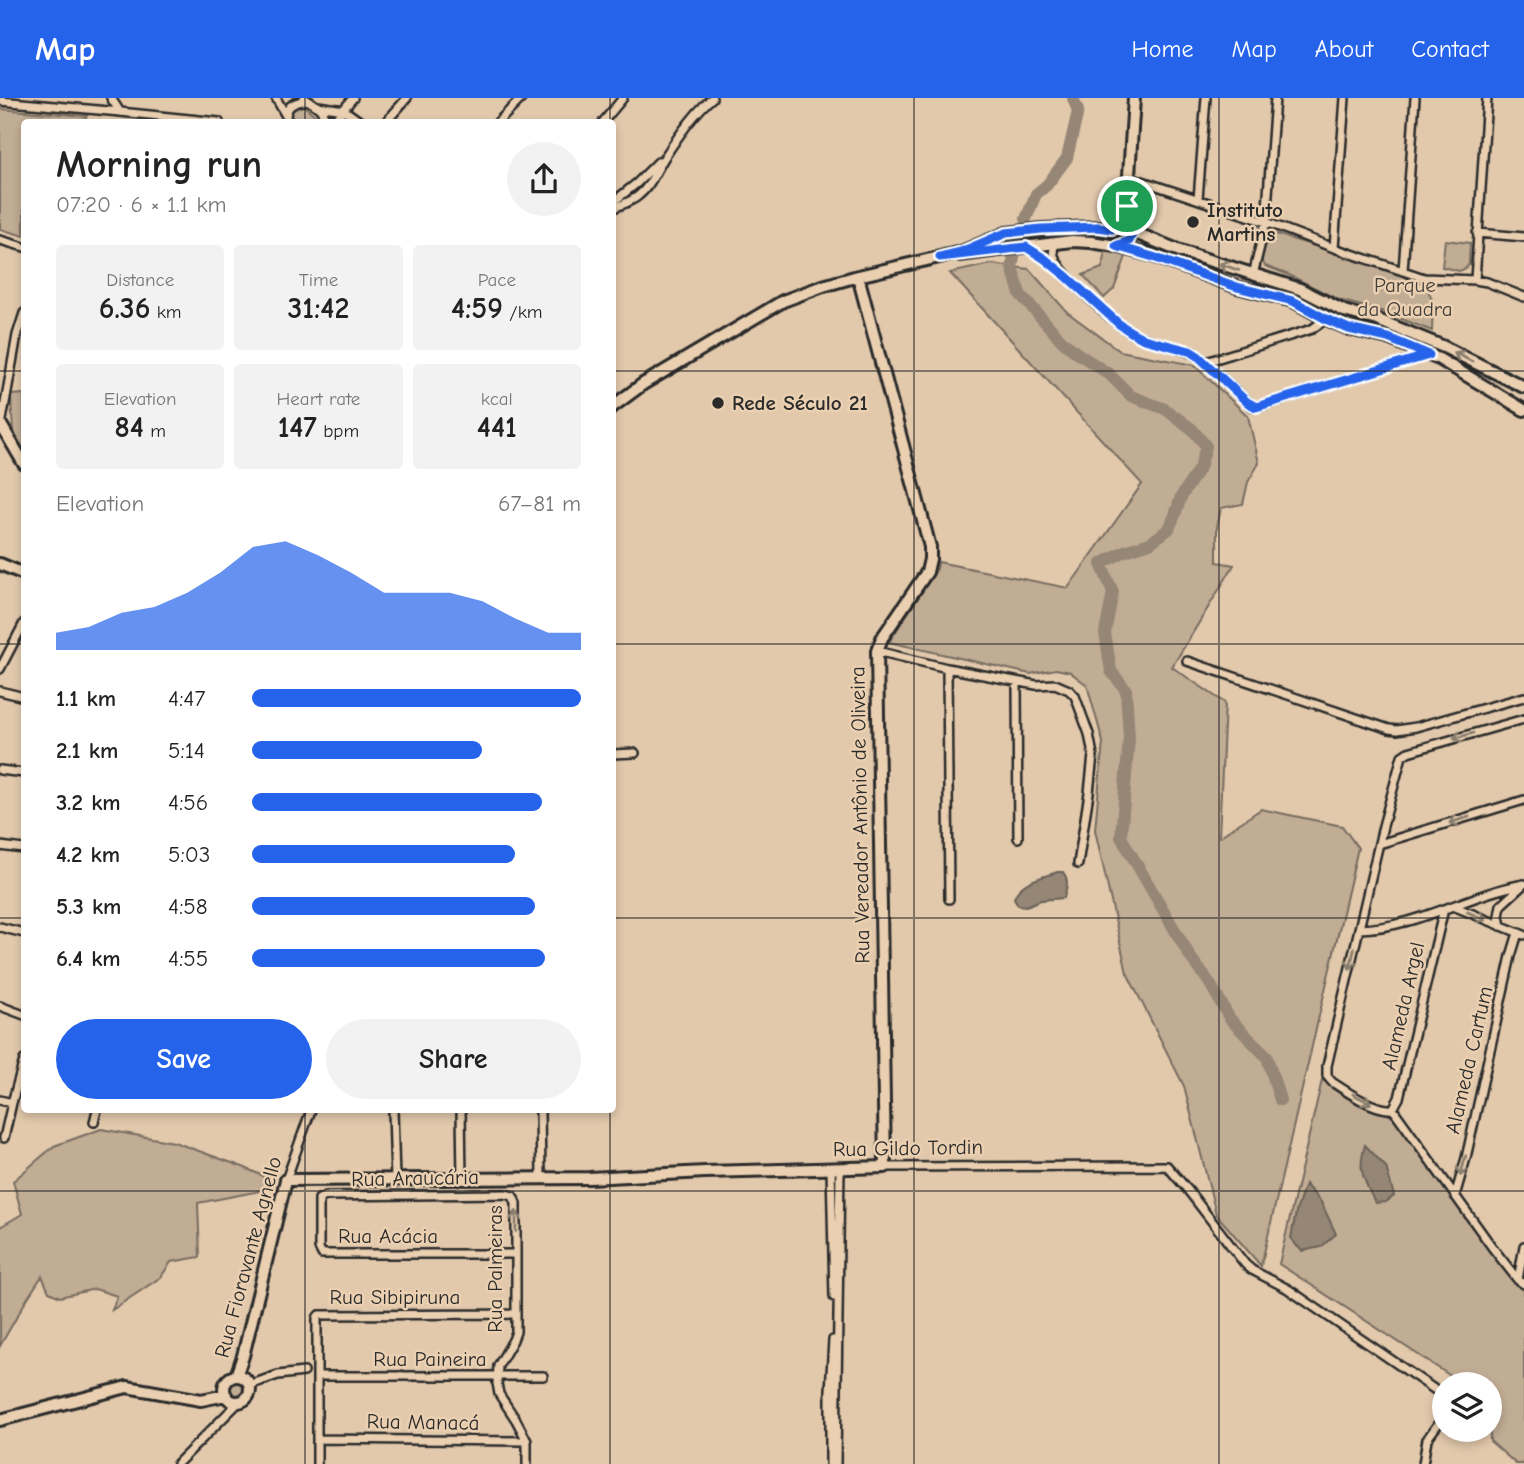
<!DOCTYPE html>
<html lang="en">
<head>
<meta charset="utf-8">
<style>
  body { margin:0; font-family:"Comic Neue",sans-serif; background:#f2f2f2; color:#222; height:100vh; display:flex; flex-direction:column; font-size:26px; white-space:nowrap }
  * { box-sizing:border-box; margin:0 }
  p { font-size:23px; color:#767676 }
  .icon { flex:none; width:38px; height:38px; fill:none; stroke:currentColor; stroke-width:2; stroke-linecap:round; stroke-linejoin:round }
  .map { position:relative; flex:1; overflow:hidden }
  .drawer { position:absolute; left:21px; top:21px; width:595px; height:994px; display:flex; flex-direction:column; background:#fff; border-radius:7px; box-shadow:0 4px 10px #0003 }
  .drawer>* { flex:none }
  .buttons { position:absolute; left:1432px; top:1274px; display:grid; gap:14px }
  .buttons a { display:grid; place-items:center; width:70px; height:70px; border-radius:50%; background:#fff; box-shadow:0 4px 10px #0003; font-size:35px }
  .pin { position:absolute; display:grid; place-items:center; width:60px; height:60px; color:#fff; margin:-30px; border:4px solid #fff; border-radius:50%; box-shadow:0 2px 7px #0007 }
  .round { display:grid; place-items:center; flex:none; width:74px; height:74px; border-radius:37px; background:#f2f2f2 }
  .headline { display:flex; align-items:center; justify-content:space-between; height:119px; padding:0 35px }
  h1 { font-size:38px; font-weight:600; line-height:52px }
  .figures { display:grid; grid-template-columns:repeat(3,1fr); gap:10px; height:119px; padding:7px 35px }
  .figures div { display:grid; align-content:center; border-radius:7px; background:#f2f2f2; text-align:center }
  .figures b { font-size:30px; font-weight:600 }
  .figures small { font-size:19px; font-weight:400 }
  .figures p { font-size:19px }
  .chart { height:196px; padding:14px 35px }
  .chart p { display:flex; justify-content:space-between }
  .chart svg { width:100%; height:126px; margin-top:7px; fill:#2563eb; opacity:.7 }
  .action { display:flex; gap:14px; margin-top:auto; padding:14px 35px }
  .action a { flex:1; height:80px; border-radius:42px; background:#2563eb; color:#fff; font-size:28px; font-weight:600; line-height:80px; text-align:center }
  .action a+a { background:#f2f2f2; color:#222 }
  ul { padding:0 35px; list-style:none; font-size:23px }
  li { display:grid; grid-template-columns:112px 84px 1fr; align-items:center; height:52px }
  li i { height:18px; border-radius:9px; background:#2563eb }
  header { display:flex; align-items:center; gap:42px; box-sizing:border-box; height:98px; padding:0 35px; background:#2563eb; color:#fff }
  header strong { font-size:33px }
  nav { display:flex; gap:38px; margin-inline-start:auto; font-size:24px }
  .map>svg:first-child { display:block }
</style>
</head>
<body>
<header>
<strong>Map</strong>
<nav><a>Home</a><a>Map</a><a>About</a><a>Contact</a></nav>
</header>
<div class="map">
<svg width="1524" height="1366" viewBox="0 0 1524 1366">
  <rect width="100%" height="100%" fill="#e2c9ac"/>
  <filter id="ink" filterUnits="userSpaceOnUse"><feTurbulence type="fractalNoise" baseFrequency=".0143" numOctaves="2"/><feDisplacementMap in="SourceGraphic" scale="14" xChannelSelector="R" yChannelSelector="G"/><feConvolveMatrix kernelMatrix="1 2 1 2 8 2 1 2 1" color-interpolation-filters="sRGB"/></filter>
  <g filter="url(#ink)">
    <!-- green -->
    <path fill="#c1ac94" stroke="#766c60" stroke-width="2" d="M301 5 317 19 319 24H292L289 17 292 9Z
      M0 11 87 18 82 24H24V138L0 131Z
      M1065 133 1123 135 1121 140 1082 137 1047 140 1010 145 1008 138Z
      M1273 135 1425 183 1433 205 1432 233 1384 214 1339 202 1289 177 1265 168 1262 163 1261 156 1268 140Z
      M1445 142 1470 145 1469 166 1465 171 1459 173 1442 169Z
      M1103 149 1128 153 1114 191 1104 200 1083 177 1102 170 1105 159Z
      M991 166 1029 171 1067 214 1120 253 1194 267 1248 318 1259 365 1248 384 1243 406 1221 410 1217 429V464L1234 467 1172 569 1225 605 1219 739 1261 711 1342 728 1358 750 1261 1168 1216 1116 1184 988 1127 875 1095 732 1103 644 1087 587 1070 574 1056 571 1030 576 889 544 937 471 938 464 1068 490 1142 386 950 175Z
      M24 296V354L13 334 11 297Z
      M1322 982 1393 1019 1524 1191V1366H1516L1490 1343 1489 1286H1463L1279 1166Z
      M101 1031 174 1044 243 1069 263 1078 265 1092 198 1105 200 1159 171 1164 161 1179 112 1212 117 1198 95 1191 60 1199 49 1194 42 1178 27 1201 0 1248V1129L22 1116 13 1083 54 1048Z
      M228 1292a9 9 0 1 1 18 0a9 9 0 1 1-18 0Z"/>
    <!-- water -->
    <path fill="#958676" stroke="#6b6258" stroke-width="2" d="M1057 774H1063C1070 783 1066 790 1064 800L1041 802 1026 808 1018 807 1014 800C1020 783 1041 780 1057 774Z
      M1365 1047 1386 1069 1394 1098 1386 1104 1375 1105C1364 1081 1357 1073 1365 1047Z
      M1305 1086 1321 1104 1336 1136 1321 1149 1302 1153 1296 1147 1291 1140 1296 1114Z"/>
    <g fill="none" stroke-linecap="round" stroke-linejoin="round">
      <!-- river -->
      <path stroke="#958676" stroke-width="12" d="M1026 121 1036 96 1047 87 1067 60 1078 13 1073 0
        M1014 159 1012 169 1020 196 1062 243 1077 255 1109 276 1131 298 1165 311 1192 331 1206 348 1200 369 1181 399 1175 417 1169 431 1150 445 1125 453 1101 466 1113 494 1105 535 1111 573 1126 592 1129 640 1121 739 1191 860 1209 884 1230 921 1267 959 1280 1002"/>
      <!-- street casing -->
      <g stroke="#2b2b2b" stroke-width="12">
        <path id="street" d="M111 0 120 14
          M276 0 286 18 288 24
          M304 0C315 7 324 10 325 24
          M0 3 120 14 219 24
          M318 8 344 12 361 24
          M286 18C287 6 296 4 307 2
          M333 24 353 0
          M386 24 407 0
          M498 24 522 0
          M603 24 623 0
          M1130 79 1266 124 1334 150 1424 180 1475 182 1487 184 1524 199
          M1198 101 1206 0
          M612 105 637 85 658 64
          M612 111C620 107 631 104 638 98 651 88 657 70 666 57 679 37 694 15 712 0
          M1477 135 1524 139
          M0 142 24 149
          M1056 145C1053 150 1052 154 1055 160 1063 179 1114 225 1132 235 1153 246 1177 247 1198 258L1252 308H1261L1428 257
          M1026 149 1045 161 1061 173
          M1334 150 1345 0
          M1403 173 1415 0
          M1253 177 1266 124 1275 0
          M1475 182 1487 0
          M1206 264 1312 231 1326 221
          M1 328 17 237 24 215
          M877 553 947 570 1036 587 1055 586 1069 592 1075 598 1089 636 1093 657 1089 695 1078 766
          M1187 563 1389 631 1397 632 1416 629 1524 599
          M947 570 949 801
          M0 571 24 525
          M1017 584 1018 740
          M0 593 24 599
          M1524 621 1408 654 1402 658 1383 728 1327 968V978L1332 984C1347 994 1375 1013 1393 1011L1492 1149 1518 1182 1524 1186
          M612 656 635 655
          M0 672 24 675
          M1379 746 1524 702
          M0 748 24 751
          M1453 808 1524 837
          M1501 828 1499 818 1501 807 1523 787
          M0 829 24 835
          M1359 831C1417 830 1468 796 1524 786
          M0 908 24 917
          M0 1002 12 1005
          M1393 1011 1399 1000 1444 811
          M393 1012 395 1082
          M461 1012 462 1081
          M540 1012 541 1079
          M94 1024 97 1012
          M4 1040 12 1005 24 962
          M885 1069 1167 1068 1187 1091 1245 1166 1252 1172 1288 1191 1444 1298
          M831 1070 834 1199
          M286 1082 311 1012
          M1455 1098 1466 1060 1511 858 1518 835
          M516 1156H322L319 1150V1101L326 1098 505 1096 513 1098 516 1105V1234L513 1242 498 1268 497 1285 499 1296 516 1322 527 1343V1366
          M1518 1182 1524 1148
          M318 1278H543
          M249 1287 278 1277 304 1274
          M318 1341 527 1343
          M177 1366 240 1303
          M317 1366V1220L319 1217 516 1216
          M830 1366V1293L833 1242
          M836 1366 840 1070
          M1423 1366 1427 1341 1444 1318"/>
      </g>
      <!-- secondary casing -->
      <g stroke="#2b2b2b" stroke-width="16">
        <path id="secondary" d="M1112 131 1127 108
          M1116 148 1129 143 1133 134 1127 108 1134 0
          M960 157 1072 143 1091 144 1116 148 1153 158 1237 189 1293 203 1326 221 1349 231 1388 240 1439 261 1524 312
          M612 309 643 286 783 203 823 188 858 178 961 154 1006 135 1041 131 1098 129 1133 134 1180 153 1300 191 1344 213 1378 222 1444 249 1524 289
          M0 325 24 366
          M0 466 24 476
          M236 1278 243 1258 286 1082 589 1080 705 1074 885 1069 877 553 882 540 927 474 930 461V449L858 178
          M224 1291a13 13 0 1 1 26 0a13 13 0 1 1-26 0Z
          M0 1322 127 1289 201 1302 226 1297"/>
      </g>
      <!-- street -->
      <use href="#street" stroke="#ead0b1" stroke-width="7"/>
      <!-- secondary -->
      <use href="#secondary" stroke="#ead0b1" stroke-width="10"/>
    </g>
    <!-- one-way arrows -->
    <defs><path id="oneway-shaft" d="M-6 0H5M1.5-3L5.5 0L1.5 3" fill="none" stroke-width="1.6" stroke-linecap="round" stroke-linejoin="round" transform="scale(1.75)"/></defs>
    <g stroke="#8a7e6e">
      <use href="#oneway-shaft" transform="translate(1229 169) rotate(-161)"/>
      <use href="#oneway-shaft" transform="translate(1463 259) rotate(-153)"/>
      <use href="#oneway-shaft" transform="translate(1463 638) rotate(164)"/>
      <use href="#oneway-shaft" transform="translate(1459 722) rotate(163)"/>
      <use href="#oneway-shaft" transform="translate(1477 818) rotate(23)"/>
      <use href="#oneway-shaft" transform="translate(1352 861) rotate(103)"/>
      <use href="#oneway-shaft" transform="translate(1362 1001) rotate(28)"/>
      <use href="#oneway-shaft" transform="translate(1463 1068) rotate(105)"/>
      <use href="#oneway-shaft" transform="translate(516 1123) rotate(-89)"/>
    </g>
  </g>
  <g fill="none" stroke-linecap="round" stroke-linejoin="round" filter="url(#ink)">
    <!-- route casing -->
    <g stroke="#fff" stroke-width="14">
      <path id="route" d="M1127 108 1133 134 1129 143 1116 148 1153 159 1237 189 1293 203 1326 221 1349 231 1388 240 1429 257 1256 309 1247 304 1198 258 1190 253 1144 241 1131 234 1119 226 1066 178 1045 161 1026 149 940 159 961 154 1006 135 1041 131 1098 129 1112 131Z"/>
    </g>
    <!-- route -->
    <use href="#route" stroke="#2563eb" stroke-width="9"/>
  </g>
  <!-- grid -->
  <path fill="none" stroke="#2b2b2b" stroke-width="2" stroke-opacity="0.55" d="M305 0V24M610 0V24M914 0V1366M1219 0V1366M0 273H24M612 273H1524M0 546H24M612 546H1524M0 820H24M612 820H1524M305 1012V1366M610 1012V1366M0 1093H1524"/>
  <!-- markers -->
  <g fill="#2b2b2b" stroke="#ead0b1" stroke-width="2.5">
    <circle cx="1193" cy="124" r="7"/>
    <circle cx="718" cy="305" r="7"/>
  </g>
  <g text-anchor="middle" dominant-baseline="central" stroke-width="5" stroke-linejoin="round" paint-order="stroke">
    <!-- poi labels -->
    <g font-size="21" font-weight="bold" fill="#2b2b2b" stroke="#ead0b1" text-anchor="start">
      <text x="1207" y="112">Instituto<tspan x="1207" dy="24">Martins</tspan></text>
      <text x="732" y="305">Rede Século 21</text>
    </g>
    <!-- park labels -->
    <g font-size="21" fill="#423e3b" stroke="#ead0b1">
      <text x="1405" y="187">Parque<tspan x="1405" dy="24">da Quadra</tspan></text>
    </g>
    <!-- street labels -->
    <g font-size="21" fill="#2b2b2b" stroke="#ead0b1">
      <text transform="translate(860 717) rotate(-91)">Rua Vereador Antônio de Oliveira</text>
      <text transform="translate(1403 908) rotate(-77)">Alameda Argel</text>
      <text transform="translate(1469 962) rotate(-77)">Alameda Cartum</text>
      <text transform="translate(908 1050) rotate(-1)">Rua Gildo Tordin</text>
      <text transform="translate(415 1080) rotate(-1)">Rua Araucária</text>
      <text x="388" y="1138">Rua Acácia</text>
      <text transform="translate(248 1159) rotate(-75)">Rua Fioravante Agnello</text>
      <text transform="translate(495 1171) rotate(-90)">Rua Palmeiras</text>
      <text x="395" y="1199">Rua Sibipiruna</text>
      <text x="430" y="1261">Rua Paineira</text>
      <text transform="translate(423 1324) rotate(1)">Rua Manacá</text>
    </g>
  </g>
</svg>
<div class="buttons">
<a><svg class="icon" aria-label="layers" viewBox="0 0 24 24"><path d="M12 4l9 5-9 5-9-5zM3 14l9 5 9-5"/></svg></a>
</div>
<div class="pin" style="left:1127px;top:108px;background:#1e9e55"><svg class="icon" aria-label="arrive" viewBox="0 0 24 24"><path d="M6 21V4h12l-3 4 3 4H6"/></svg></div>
<section class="drawer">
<div class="headline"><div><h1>Morning run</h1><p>07:20 · 6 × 1.1 km</p></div><a class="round"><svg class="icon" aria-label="share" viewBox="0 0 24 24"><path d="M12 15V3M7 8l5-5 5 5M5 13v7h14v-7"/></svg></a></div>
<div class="figures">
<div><p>Distance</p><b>6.36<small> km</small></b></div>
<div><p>Time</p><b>31:42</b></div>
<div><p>Pace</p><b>4:59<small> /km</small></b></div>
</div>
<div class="figures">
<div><p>Elevation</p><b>84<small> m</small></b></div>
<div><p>Heart rate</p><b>147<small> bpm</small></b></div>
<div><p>kcal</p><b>441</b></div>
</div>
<div class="chart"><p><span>Elevation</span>67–81 m</p>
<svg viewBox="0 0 160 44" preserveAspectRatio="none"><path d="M0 44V38L10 36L20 31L30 29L40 24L50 17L60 8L70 6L80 11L90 17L100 24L110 24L120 24L130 27L140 33L150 38L160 38V44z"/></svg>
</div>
<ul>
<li><b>1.1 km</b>4:47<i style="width:100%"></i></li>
<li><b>2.1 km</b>5:14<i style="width:70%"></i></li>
<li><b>3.2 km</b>4:56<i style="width:88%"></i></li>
<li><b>4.2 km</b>5:03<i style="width:80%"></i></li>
<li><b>5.3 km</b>4:58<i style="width:86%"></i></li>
<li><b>6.4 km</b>4:55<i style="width:89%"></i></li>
</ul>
<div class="action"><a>Save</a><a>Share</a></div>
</section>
</div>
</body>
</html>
